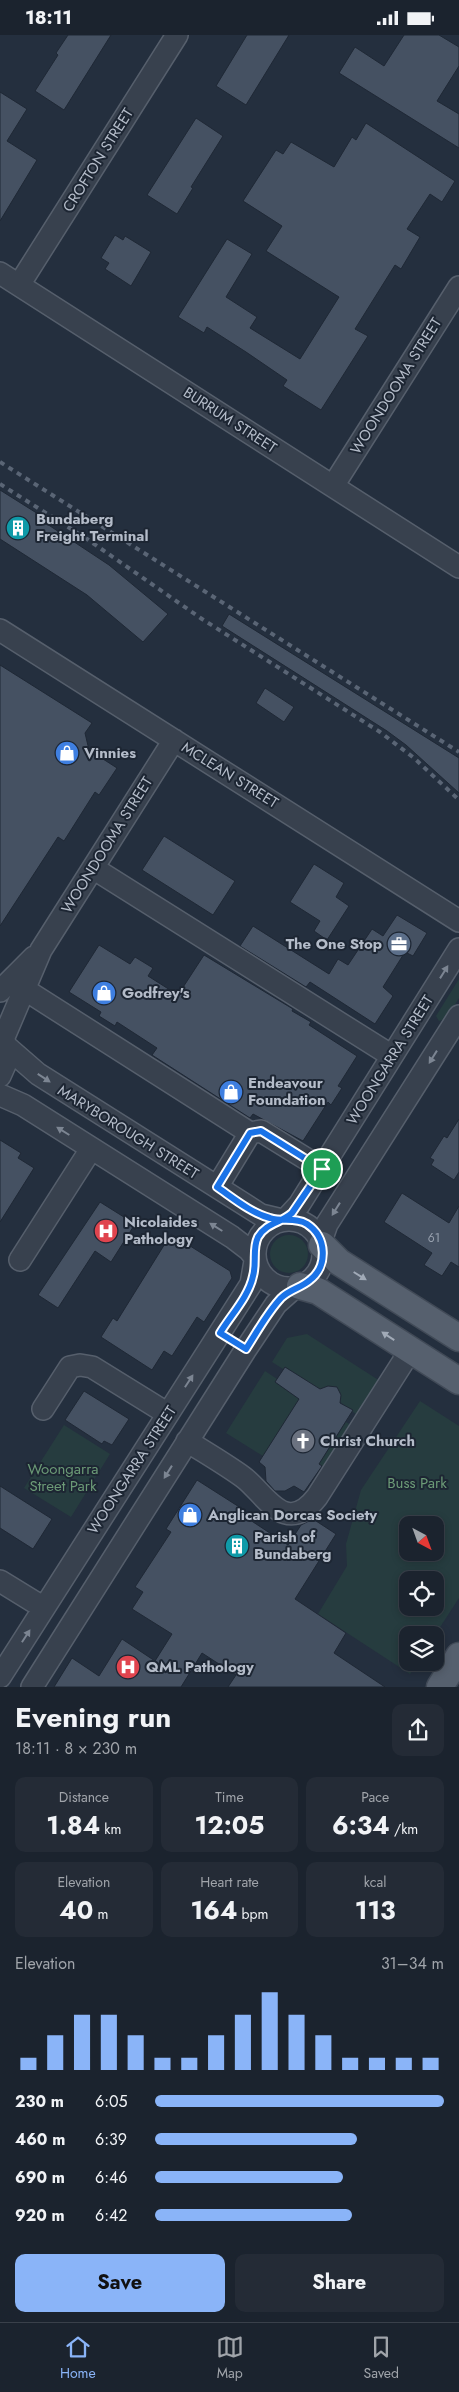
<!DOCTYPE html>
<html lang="en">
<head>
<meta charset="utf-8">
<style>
  body { margin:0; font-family:Jost,sans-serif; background:#242b36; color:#f1f3f6; height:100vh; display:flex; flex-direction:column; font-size:19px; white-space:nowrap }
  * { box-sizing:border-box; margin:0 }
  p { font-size:16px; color:#a0a4aa }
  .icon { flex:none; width:28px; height:28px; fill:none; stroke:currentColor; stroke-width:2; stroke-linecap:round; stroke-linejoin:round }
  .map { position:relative; height:1652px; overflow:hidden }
  .panel { display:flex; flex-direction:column; background:#1b232e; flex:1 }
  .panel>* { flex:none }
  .needle { width:32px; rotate:139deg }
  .controls { position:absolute; left:399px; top:1481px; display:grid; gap:10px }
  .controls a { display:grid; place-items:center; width:45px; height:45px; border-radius:10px; background:#1b232e; box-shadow:0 2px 8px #0003,0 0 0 1px #39404a; font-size:25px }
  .pin { position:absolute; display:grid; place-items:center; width:42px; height:42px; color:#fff; margin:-21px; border:2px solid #fff; border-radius:50%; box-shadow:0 1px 5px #0007 }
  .round { display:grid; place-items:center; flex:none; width:52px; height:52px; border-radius:10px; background:#242b36 }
  .overview { display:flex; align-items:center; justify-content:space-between; height:85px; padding:0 15px }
  h1 { font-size:28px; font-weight:700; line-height:38px }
  .stats { display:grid; grid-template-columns:repeat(3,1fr); gap:8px; height:85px; padding:5px 15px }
  .stats div { display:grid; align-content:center; border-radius:10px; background:#242b36; text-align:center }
  .stats b { font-size:25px; font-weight:700 }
  .stats small { font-size:14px; font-weight:400 }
  .stats p { font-size:14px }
  .chart { height:140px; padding:10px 15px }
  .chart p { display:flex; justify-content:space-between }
  .chart svg { width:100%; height:90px; margin-top:5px; stroke:#8ab4f8; stroke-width:6 }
  .action { display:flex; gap:10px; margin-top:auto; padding:10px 15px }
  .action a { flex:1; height:58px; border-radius:10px; background:#8ab4f8; color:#111; font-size:20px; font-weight:700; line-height:58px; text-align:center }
  .action a+a { background:#242b36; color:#f1f3f6 }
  ul { padding:0 15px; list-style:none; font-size:16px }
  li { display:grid; grid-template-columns:80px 60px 1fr; align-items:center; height:38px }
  li i { height:12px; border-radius:6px; background:#8ab4f8 }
  .status { display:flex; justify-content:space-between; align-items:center; height:35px; padding:0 25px; background:#1b232e; direction:ltr }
  .status svg { height:14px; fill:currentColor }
  .tabs { display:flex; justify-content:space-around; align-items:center; height:70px; border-top:1px solid #39404a; background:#1b232e; font-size:14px; color:#a0a4aa }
  .tabs a { display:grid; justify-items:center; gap:2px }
  .tabs .on { color:#8ab4f8 }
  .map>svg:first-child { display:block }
</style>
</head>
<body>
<div class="status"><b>18:11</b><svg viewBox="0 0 49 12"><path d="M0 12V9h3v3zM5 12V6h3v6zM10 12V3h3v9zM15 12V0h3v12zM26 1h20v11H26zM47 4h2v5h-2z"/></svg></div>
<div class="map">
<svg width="459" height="1652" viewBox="0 0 459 1652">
  <rect width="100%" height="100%" fill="#242f3e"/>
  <!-- green -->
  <path fill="#263c3f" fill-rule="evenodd" d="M459 944V963L446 984 439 986 436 981Z
    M270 1219a19 19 0 1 1 38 0a19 19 0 1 1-38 0Z
    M307 1299 383 1348 361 1383 340 1367 341 1359 337 1352 328 1351 321 1355 285 1332 283 1334 272 1327 287 1303Z
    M265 1336 277 1344 275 1347 299 1364 263 1421 226 1398Z
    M420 1366 459 1391V1563L435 1600H408V1628H418L410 1639 318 1579 347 1531 346 1509 361 1455ZM408 1490H435V1518H408ZM408 1545H435V1572H408Z
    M346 1387 354 1392 327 1434 319 1429Z
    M64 1390 110 1419 71 1482 24 1453Z"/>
  <!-- building -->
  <path fill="#455162" stroke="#1f2835" d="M68 0H111L64 75 35 56 58 20 56 18Z
    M247 0H289L246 70 216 51Z
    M404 0H439L459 12V31L437 66 459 79V113L339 38 355 12 384 31Z
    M0 57 27 74 7 106 37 125 0 186Z
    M196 83 223 101 191 152 193 153 177 179 147 160Z
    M366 88 455 146 442 167 430 159 407 194 420 202 401 234 395 230 355 294 368 301 321 375 283 351 287 345 246 317 207 292 204 298 178 282 227 204 252 219 226 262 257 282 250 293 300 324 339 262 266 216 282 191 243 166 276 115 283 119 291 107 334 132 352 102 356 105Z
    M115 200 123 205 125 201 151 217 131 251 105 234 109 228 101 223Z
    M0 455 43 482 41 485 109 530 168 579 143 607 87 560 0 504Z
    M229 579 459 723V758L406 710 387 696 222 591Z
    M0 630 92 688 85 698 89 715 117 733 99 760 95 757 64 806 58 802 0 891Z
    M265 653 294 672 284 687 256 668Z
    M164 801 235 846 213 880 142 835Z
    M314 829 344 848 336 862 349 871 327 905 314 896 320 886 290 867Z
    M397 880 427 898 413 921 405 917 383 952 393 961 375 989 310 947 306 952 240 911 253 891 329 939 338 924 348 930 372 894 383 901Z
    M99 910 130 929 135 922 153 933 148 941 178 960 204 920 293 974 292 976 311 987 309 990 357 1021 338 1051 342 1053 331 1070 328 1067 303 1106 253 1079 250 1083 152 1020 157 1013 117 987 115 991 99 981 101 977 69 957Z
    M459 1084V1137L454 1145 431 1130 434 1125 430 1123 444 1101 447 1103Z
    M0 1105 21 1118 18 1123 34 1133 0 1187Z
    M402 1158 449 1188 459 1171V1232L451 1227 442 1241 424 1230 432 1218 384 1187Z
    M100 1167 135 1189 111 1227 95 1216 58 1273 38 1260Z
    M171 1199 230 1236 232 1243 204 1287 197 1282 172 1321 164 1316 152 1335 101 1302 113 1283 117 1286Z
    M285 1332 320 1354 328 1351 337 1352 341 1360 340 1368 353 1375 319 1429 322 1431 304 1457 294 1451 285 1456H275L266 1446 265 1432 259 1427 299 1364 275 1347Z
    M84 1356 129 1384 112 1410 104 1406 102 1409 65 1385Z
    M197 1445 244 1475 241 1479 288 1510 301 1490 313 1484 336 1499 295 1564 346 1598 334 1618 385 1652H228L236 1640 202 1618 181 1652H54L72 1623 99 1641 122 1604 155 1626 172 1599 132 1574 143 1557 135 1552 171 1497 166 1494Z
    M0 1451 52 1484 33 1514 0 1493Z"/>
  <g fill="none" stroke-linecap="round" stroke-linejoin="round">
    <!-- minor casing -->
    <g stroke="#565f6c" stroke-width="24">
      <path id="minor" d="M0 238 459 532
        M19 250 177 0
        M333 451 459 252
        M0 595 459 886
        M93 833 392 1021
        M24 954 250 1098 261 1096 321 1133
        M0 956 34 922
        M4 1002 41 915 174 705
        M7 1012 38 1039 217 1152 261 1180 282 1185
        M0 1041 8 1023 4 1004
        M0 1060 23 1070 232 1202 249 1215 254 1221
        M217 1152 250 1098
        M286 1184 299 1170 459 914
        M255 1219a34 34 0 1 1 68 0a34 34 0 1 1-68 0Z
        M321 1206 327 1189 459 981
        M20 1225 91 1114
        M43 1374 70 1332 80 1330 92 1332 168 1379
        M187 1406C206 1418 225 1429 243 1442 265 1458 285 1503 317 1462L410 1316
        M0 1546 44 1573
        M0 1642 251 1249 255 1226
        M32 1652 246 1314 276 1269 294 1253"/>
    </g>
    <!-- major casing -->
    <g stroke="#414a57" stroke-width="29">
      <path id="major" d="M322 1210 339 1227 459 1303
        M300 1251 318 1256 459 1346
        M440 1652 459 1621"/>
    </g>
    <!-- minor -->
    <use href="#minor" stroke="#38414e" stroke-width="21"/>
    <!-- major -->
    <use href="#major" stroke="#56606e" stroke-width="26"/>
    <!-- rail -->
    <path stroke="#5a6575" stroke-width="4" stroke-dasharray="5 5" stroke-linecap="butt" d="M0 427 459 717
      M0 449 87 504 202 584 380 697 414 723 459 765"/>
  </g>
  <!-- one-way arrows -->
  <defs><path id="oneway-solid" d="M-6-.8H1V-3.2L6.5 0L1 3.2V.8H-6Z" transform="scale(1.25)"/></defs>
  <g fill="#7c8592">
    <use href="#oneway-solid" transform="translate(444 937) rotate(-58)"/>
    <use href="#oneway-solid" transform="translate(433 1022) rotate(122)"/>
    <use href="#oneway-solid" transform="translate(44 1043) rotate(33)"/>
    <use href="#oneway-solid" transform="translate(63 1096) rotate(-148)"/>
    <use href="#oneway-solid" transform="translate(336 1174) rotate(122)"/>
    <use href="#oneway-solid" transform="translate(216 1192) rotate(-148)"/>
    <use href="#oneway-solid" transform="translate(189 1346) rotate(-57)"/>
    <use href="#oneway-solid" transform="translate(168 1437) rotate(122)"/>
    <use href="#oneway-solid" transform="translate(26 1601) rotate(-57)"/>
  </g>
  <g fill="#a1aab7">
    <use href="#oneway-solid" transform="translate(360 1241) rotate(32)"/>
    <use href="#oneway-solid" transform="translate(388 1301) rotate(-147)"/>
  </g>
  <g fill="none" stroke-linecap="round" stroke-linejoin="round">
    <!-- route casing -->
    <g stroke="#fff" stroke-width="10">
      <path id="route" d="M322 1134 292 1178C281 1188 266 1188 258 1202 252 1214 257 1228 253 1241 249 1261 231 1280 220 1298L246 1314C257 1297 267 1278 281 1263 290 1254 301 1253 310 1245 328 1231 327 1202 307 1189 296 1182 282 1187 270 1183 251 1178 233 1163 217 1152L250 1098 261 1096 322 1134"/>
    </g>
    <!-- route -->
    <use href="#route" stroke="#1a73e8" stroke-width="6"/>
  </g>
  <!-- icons -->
  <defs>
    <g id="building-disc" transform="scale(1.25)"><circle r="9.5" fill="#0f9aa8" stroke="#1d2633"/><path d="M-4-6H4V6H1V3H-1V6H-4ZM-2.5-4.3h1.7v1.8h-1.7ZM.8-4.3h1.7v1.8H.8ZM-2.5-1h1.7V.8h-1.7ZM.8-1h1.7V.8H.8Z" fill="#fff"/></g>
    <g id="shop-disc" transform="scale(1.25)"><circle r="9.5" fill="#3f7fe0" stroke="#1d2633"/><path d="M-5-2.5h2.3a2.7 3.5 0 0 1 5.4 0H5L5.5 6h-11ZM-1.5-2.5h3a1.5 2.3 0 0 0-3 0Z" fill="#fff"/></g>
    <g id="office-disc" transform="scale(1.25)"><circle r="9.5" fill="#5c6f8a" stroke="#1d2633"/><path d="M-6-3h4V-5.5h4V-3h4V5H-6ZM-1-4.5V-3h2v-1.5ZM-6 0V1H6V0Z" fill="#fff"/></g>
    <g id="hospital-disc" transform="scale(1.25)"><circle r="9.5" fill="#e0444e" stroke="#1d2633"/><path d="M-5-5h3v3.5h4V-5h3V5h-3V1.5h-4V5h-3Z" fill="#fff"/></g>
    <g id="church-disc" transform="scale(1.25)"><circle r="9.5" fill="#6b7280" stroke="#1d2633"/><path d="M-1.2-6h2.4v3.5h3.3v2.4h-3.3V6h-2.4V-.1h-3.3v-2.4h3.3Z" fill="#fff"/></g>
  </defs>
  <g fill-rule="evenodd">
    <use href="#building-disc" x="18" y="493"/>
    <use href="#shop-disc" x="67" y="718"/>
    <use href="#office-disc" x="399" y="909"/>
    <use href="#shop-disc" x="104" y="958"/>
    <use href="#shop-disc" x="231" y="1057"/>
    <use href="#hospital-disc" x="106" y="1196"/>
    <use href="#church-disc" x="303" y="1406"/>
    <use href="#shop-disc" x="190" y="1480"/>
    <use href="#building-disc" x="237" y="1511"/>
    <use href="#hospital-disc" x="128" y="1632"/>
  </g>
  <g text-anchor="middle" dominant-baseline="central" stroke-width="4" stroke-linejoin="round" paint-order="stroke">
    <!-- number labels -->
    <g font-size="12" fill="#98a1af">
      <text x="434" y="1203">61</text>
    </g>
    <!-- street labels -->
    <g font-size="15" fill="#b4bcc9" stroke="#1d2633">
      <text transform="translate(98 125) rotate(-58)">CROFTON STREET</text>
      <text transform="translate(396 351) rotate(-58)">WOONDOOMA STREET</text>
      <text transform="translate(230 385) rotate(33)">BURRUM STREET</text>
      <text transform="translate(230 740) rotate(32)">MCLEAN STREET</text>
      <text transform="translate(107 810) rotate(-58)">WOONDOOMA STREET</text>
      <text transform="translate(390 1025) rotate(-58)">WOONGARRA STREET</text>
      <text transform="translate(128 1097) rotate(32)">MARYBOROUGH STREET</text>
      <text transform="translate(132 1435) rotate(-57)">WOONGARRA STREET</text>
    </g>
    <!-- poi labels -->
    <g font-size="15" font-weight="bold" fill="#b4bcc9" stroke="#1d2633" text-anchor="start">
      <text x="36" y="484">Bundaberg<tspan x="36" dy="17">Freight Terminal</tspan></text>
      <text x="84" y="718">Vinnies</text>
      <text x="382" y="909" text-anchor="end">The One Stop</text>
      <text x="122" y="958">Godfrey's</text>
      <text x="248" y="1048">Endeavour<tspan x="248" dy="17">Foundation</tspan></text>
      <text x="124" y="1187">Nicolaides<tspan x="124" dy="17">Pathology</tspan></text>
      <text x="320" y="1406">Christ Church</text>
      <text x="208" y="1480">Anglican Dorcas Society</text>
      <text x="254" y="1502">Parish of<tspan x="254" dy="17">Bundaberg</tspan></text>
      <text x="146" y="1632">QML Pathology</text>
    </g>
    <!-- park labels -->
    <g font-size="15" fill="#6b9a76" stroke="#1d2633">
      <text x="63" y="1434">Woongarra<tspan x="63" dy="17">Street Park</tspan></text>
      <text x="417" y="1448">Buss Park</text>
    </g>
  </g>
</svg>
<div class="controls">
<a><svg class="needle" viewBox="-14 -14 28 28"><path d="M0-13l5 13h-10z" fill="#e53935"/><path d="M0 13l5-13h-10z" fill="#a0a4aa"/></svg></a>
<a><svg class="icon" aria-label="locate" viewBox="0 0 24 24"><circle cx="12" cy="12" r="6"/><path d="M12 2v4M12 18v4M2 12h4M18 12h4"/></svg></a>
<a><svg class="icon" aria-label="layers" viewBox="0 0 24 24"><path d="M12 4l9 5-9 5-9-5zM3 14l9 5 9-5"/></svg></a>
</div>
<div class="pin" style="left:322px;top:1134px;background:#1e9e55"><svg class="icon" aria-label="arrive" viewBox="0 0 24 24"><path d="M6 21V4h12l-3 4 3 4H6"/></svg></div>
</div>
<section class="panel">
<div class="overview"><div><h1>Evening run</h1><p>18:11 · 8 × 230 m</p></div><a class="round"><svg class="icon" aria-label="share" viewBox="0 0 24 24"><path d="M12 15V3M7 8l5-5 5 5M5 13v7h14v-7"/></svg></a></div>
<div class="stats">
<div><p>Distance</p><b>1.84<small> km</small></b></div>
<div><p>Time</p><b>12:05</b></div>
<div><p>Pace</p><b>6:34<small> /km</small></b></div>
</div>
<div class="stats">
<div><p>Elevation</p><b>40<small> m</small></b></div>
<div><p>Heart rate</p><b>164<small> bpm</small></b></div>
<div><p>kcal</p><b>113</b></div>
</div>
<div class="chart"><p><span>Elevation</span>31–34 m</p>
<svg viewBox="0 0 160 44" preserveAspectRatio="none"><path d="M5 44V38M15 44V27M25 44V17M35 44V17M45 44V27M55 44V38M65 44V38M75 44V27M85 44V17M95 44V6M105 44V17M115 44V27M125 44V38M135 44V38M145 44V38M155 44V38"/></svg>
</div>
<ul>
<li><b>230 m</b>6:05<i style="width:100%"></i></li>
<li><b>460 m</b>6:39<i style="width:70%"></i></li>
<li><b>690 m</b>6:46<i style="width:65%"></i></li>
<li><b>920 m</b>6:42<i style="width:68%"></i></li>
</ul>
<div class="action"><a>Save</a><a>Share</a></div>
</section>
<nav class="tabs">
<a class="on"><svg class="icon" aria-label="home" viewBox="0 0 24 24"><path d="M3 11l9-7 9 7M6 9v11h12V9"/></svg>Home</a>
<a><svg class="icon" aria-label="map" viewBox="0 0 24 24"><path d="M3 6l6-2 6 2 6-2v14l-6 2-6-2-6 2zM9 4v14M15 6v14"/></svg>Map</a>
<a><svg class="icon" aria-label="saved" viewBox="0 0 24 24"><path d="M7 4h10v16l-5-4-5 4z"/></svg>Saved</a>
</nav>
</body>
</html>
